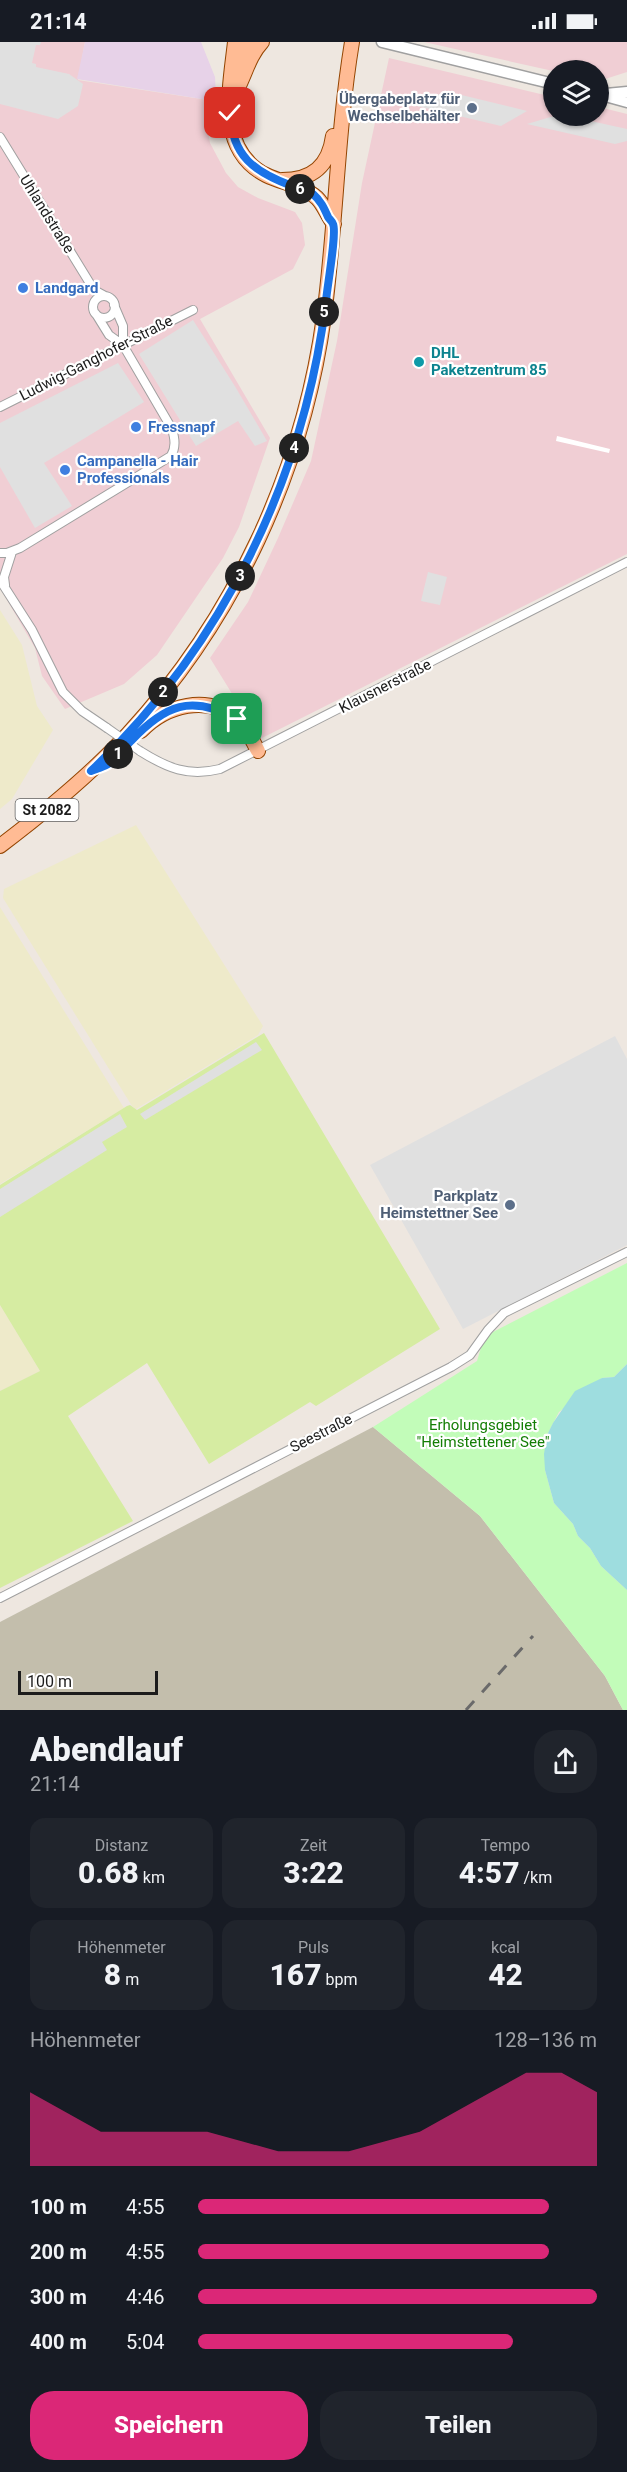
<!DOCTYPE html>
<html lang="de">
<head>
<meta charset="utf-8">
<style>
  body { margin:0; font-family:Roboto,sans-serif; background:#20242c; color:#f1f3f6; height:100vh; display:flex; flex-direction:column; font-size:22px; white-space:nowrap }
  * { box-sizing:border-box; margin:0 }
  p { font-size:20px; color:#9ea1a6 }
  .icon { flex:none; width:33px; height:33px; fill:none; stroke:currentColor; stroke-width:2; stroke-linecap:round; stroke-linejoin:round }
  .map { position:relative; height:1668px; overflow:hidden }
  .side { display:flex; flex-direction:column; background:#171b24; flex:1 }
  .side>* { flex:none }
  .controls { position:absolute; left:543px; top:18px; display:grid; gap:12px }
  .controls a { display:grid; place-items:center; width:66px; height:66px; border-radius:50%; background:#171b24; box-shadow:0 2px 4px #0004; font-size:30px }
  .scale { position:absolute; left:18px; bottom:15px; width:140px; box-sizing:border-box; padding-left:6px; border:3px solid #1c1c1c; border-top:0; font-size:16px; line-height:21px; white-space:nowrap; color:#1c1c1c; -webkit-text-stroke:4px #fff; paint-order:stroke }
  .pin { position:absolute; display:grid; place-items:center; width:51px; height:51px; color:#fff; margin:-26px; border-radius:12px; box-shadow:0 3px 9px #0006 }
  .km { position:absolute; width:30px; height:30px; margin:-15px; border-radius:50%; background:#222; color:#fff; font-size:16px; line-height:30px; text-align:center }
  .round { display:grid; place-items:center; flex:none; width:63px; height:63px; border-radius:24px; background:#20242c }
  .overview { display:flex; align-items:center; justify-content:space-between; height:102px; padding:0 30px }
  h1 { font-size:33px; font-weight:800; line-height:45px }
  .metrics { display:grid; grid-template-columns:repeat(3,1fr); gap:9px; height:102px; padding:6px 30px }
  .metrics div { display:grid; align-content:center; border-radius:15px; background:#20242c; text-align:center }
  .metrics b { font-size:30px; font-weight:800 }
  .metrics small { font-size:16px; font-weight:400 }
  .metrics p { font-size:16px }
  .chart { height:168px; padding:12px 30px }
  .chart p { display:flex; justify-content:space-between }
  .chart svg { width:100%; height:108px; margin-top:6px; fill:#db2777; opacity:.7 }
  .button { display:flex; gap:12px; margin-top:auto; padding:12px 30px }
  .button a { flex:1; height:69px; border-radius:24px; background:#db2777; color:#fff; font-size:24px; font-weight:800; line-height:69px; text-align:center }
  .button a+a { background:#20242c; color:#f1f3f6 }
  ul { padding:0 30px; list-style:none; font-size:20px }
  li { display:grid; grid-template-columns:96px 72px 1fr; align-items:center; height:45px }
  li i { height:15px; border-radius:8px; background:#db2777 }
  .status { display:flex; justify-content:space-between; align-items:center; height:42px; padding:0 30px; background:#171b24; direction:ltr }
  .status svg { height:16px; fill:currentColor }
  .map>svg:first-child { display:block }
</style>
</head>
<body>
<div class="status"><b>21:14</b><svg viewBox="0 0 49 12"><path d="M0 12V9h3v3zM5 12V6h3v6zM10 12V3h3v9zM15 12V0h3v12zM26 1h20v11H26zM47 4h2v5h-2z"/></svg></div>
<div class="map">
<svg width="627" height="1668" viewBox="0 0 627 1668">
  <rect width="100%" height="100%" fill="#eee7e0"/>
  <!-- commercial -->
  <path fill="#f0ced4" d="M0 0H85L78 38 208 58 207 83 210 101 226 131 238 145 258 156 295 170 302 181 305 203 293 227 200 277 270 396 239 485 223 516 157 613 124 642 65 667 42 634 35 606 0 546Z
    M424 0H627V30L599 39 598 28 553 29Z
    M389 16 553 55 554 74H598L599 65 627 72V512L260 697 210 616 248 560 278 496 311 419 337 299 362 141Z"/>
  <!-- industrial -->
  <path fill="#e7d2e8" d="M85 0H201L215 35 216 54 208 58 77 37Z"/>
  <!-- construction -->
  <path fill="#c3beac" d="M373 1385 480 1474 605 1634 623 1668H0V1580Z"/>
  <!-- farmland -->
  <path fill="#eeeaca" d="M0 568 22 603 37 664 53 688 12 757 0 767Z
    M136 783 263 984 258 993 136 1067 132 1064 3 856 4 847Z
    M0 865 124 1066 0 1142Z
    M0 1263 40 1329 0 1349Z"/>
  <!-- grass -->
  <path fill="#d6eca2" d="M264 991 440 1287 316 1364 310 1360 209 1422 147 1321 68 1374 133 1479 0 1546V1349L40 1329 0 1263V1143L127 1064 130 1063 137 1068Z"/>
  <!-- park -->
  <path fill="#c2fcb9" d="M627 1221V1322L614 1335 602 1336 559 1370 547 1393 545 1428 554 1461 573 1482 578 1494 590 1506 601 1524 627 1548V1668H623L605 1634 480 1474 373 1385 477 1319 483 1299 489 1292Z"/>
  <!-- parking -->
  <path fill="#e0e0e0" d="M0 0H41L40 3H36L32 21 36 22V25L69 32 83 42 78 64 58 77 0 62Z
    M445 49 527 69 501 84 417 64Z
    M554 74H568L627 87V99L615 102 527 82Z
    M193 278 236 346 267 399 255 404 238 379 196 404 139 312Z
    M118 321 144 360 44 421 72 464 35 486 0 425V381Z
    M428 530 447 535 440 563 421 559Z
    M615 994 627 1017V1203L463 1287 370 1123Z
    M256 1000 262 1008 145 1078 140 1072Z
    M120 1072 127 1085 102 1100 107 1108 0 1175V1147Z"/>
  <!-- water -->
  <path fill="#9edddf" d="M627 1322V1548L601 1524 590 1506 578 1494 573 1482 554 1461 545 1428 544 1412 547 1393 553 1381 575 1349 602 1336 614 1335Z"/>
  <!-- pier -->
  <path fill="#fff" d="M557 394 610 407 609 411 556 399Z"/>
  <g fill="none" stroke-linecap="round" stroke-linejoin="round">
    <!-- minor casing -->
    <g stroke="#a0a0a0" stroke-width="10">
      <path id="minor" d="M0 95 94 248 105 254
        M93 265a11 11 0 1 1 22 0a11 11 0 1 1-22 0Z
        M114 263 123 284V303
        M0 365 193 268
        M0 511H7L20 506 171 414C176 405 175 397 172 387L123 303 109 293 96 272
        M0 538 32 588 63 650 82 669 107 686
        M5 543 4 535 12 510
        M140 709C167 726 188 735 220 727L627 520
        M0 1556 451 1325 470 1313 488 1288 504 1271 627 1210"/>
    </g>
    <!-- tertiary casing -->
    <g stroke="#a0a0a0" stroke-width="13">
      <path id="tertiary" d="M382 0 554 42
        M598 52 627 60
        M606 52 627 50"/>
    </g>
    <!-- primary casing -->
    <g stroke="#934400" stroke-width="16">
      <path id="primary" d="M235 0C230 45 216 108 266 133 282 141 304 144 317 156 325 164 327 174 334 182
        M242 23 247 0
        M230 59C244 41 246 17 262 0
        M282 138C312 138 329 124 333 94
        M141 689C166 663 207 652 238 677 247 685 252 698 258 709
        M0 804C45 770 89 734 128 692 234 577 303 429 324 274 336 183 337 91 352 0"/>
    </g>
    <!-- minor -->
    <use href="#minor" stroke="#fff" stroke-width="8"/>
    <!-- tertiary -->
    <use href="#tertiary" stroke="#fff" stroke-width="10"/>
    <!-- primary -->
    <use href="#primary" stroke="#ffbb94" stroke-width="14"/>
    <!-- rail -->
    <path stroke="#6a6a6a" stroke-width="3" stroke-dasharray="12 12" stroke-linecap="butt" d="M466 1668 533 1594"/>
    <!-- minor-bridge casing -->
    <g stroke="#a0a0a0" stroke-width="10" stroke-linecap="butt">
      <path id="minor-bridge" d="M107 686 140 709"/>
    </g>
    <!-- minor-bridge -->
    <use href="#minor-bridge" stroke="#fff" stroke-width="8"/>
  </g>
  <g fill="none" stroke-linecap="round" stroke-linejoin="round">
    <!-- route casing -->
    <g stroke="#fff" stroke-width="12">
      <path id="route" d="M230 71C232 114 254 130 292 144 299 147 307 148 313 152 321 159 324 166 328 175 329 177 332 179 333 182 337 190 327 246 326 259 304 438 222 605 91 729 96 727 103 725 108 722 116 717 124 706 131 699 165 663 191 652 237 677"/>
    </g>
    <!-- route -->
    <use href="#route" stroke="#1a73e8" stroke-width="8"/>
  </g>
  <!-- markers -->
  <g fill="#5c6f8a" stroke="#fff" stroke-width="2">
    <circle cx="472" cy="66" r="6"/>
    <circle cx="510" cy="1163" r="6"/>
  </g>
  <g fill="#3f7fe0" stroke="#fff" stroke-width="2">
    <circle cx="23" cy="246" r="6"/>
    <circle cx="136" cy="385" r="6"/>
    <circle cx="65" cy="428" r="6"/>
  </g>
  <circle fill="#0f9aa8" stroke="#fff" stroke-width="2" cx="419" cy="320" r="6"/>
  <g text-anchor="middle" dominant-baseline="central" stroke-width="4.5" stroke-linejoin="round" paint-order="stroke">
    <!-- shield labels -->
    <rect fill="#fff" stroke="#606060" stroke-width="1.5" x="15.5" y="757" width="63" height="22" rx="4.5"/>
    <g font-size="14" font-weight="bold" fill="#1c1c1c">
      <text x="47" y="768">St 2082</text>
    </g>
    <!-- service labels -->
    <g font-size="15" font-weight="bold" fill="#4e5e75" stroke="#fff" text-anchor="end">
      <text x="460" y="57">Übergabeplatz für<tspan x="460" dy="17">Wechselbehälter</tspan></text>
      <text x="498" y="1154">Parkplatz<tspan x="498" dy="17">Heimstettner See</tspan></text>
    </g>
    <!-- street labels -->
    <g font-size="15" fill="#1c1c1c" stroke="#fff">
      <text transform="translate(47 172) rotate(58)">Uhlandstraße</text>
      <text transform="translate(96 316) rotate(-27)">Ludwig-Ganghofer-Straße</text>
      <text transform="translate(385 644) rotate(-27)">Klausnerstraße</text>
      <text transform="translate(321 1391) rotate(-27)">Seestraße</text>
    </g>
    <!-- shop labels -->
    <g font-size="15" font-weight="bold" fill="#366cbe" stroke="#fff" text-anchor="start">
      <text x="35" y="246">Landgard</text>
      <text x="148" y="385">Fressnapf</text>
      <text x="77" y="419">Campanella - Hair<tspan x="77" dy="17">Professionals</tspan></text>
    </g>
    <!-- culture labels -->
    <g font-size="15" font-weight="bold" fill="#0d838f" stroke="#fff" text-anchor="start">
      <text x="431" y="311">DHL<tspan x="431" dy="17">Paketzentrum 85</tspan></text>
    </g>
    <!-- park labels -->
    <g font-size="15" fill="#147e05" stroke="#fff">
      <text x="483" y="1383">Erholungsgebiet<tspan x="483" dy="17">"Heimstettener See"</tspan></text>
    </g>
  </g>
</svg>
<div class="controls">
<a><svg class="icon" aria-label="layers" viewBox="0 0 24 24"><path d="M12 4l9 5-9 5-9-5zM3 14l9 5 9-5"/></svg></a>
</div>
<div class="scale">100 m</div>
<div class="pin" style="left:237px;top:677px;background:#1e9e55"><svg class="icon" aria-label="arrive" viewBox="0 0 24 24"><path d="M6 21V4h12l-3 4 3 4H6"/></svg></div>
<div class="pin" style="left:230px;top:71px;background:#d93025"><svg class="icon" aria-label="check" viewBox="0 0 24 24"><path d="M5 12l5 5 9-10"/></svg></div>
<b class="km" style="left:118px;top:712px">1</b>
<b class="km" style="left:163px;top:650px">2</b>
<b class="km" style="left:240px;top:534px">3</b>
<b class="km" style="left:294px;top:406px">4</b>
<b class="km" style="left:324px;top:270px">5</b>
<b class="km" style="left:300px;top:147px">6</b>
</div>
<section class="side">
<div class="overview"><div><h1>Abendlauf</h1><p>21:14</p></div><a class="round"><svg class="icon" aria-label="share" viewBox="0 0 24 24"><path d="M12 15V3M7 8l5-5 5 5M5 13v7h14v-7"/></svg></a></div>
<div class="metrics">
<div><p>Distanz</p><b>0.68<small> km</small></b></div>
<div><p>Zeit</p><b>3:22</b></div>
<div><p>Tempo</p><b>4:57<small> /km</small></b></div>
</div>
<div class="metrics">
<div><p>Höhenmeter</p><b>8<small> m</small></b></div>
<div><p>Puls</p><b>167<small> bpm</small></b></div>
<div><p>kcal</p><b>42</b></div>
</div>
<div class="chart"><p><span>Höhenmeter</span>128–136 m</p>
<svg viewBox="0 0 160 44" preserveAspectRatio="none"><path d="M0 44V14L10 22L20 30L30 30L40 30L50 30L60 34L70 38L80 38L90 38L100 34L110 30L120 22L130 14L140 6L150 6L160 14V44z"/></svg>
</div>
<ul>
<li><b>100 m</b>4:55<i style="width:88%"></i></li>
<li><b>200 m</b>4:55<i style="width:88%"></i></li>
<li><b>300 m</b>4:46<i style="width:100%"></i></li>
<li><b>400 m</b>5:04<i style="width:79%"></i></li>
</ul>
<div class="button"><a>Speichern</a><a>Teilen</a></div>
</section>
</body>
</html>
